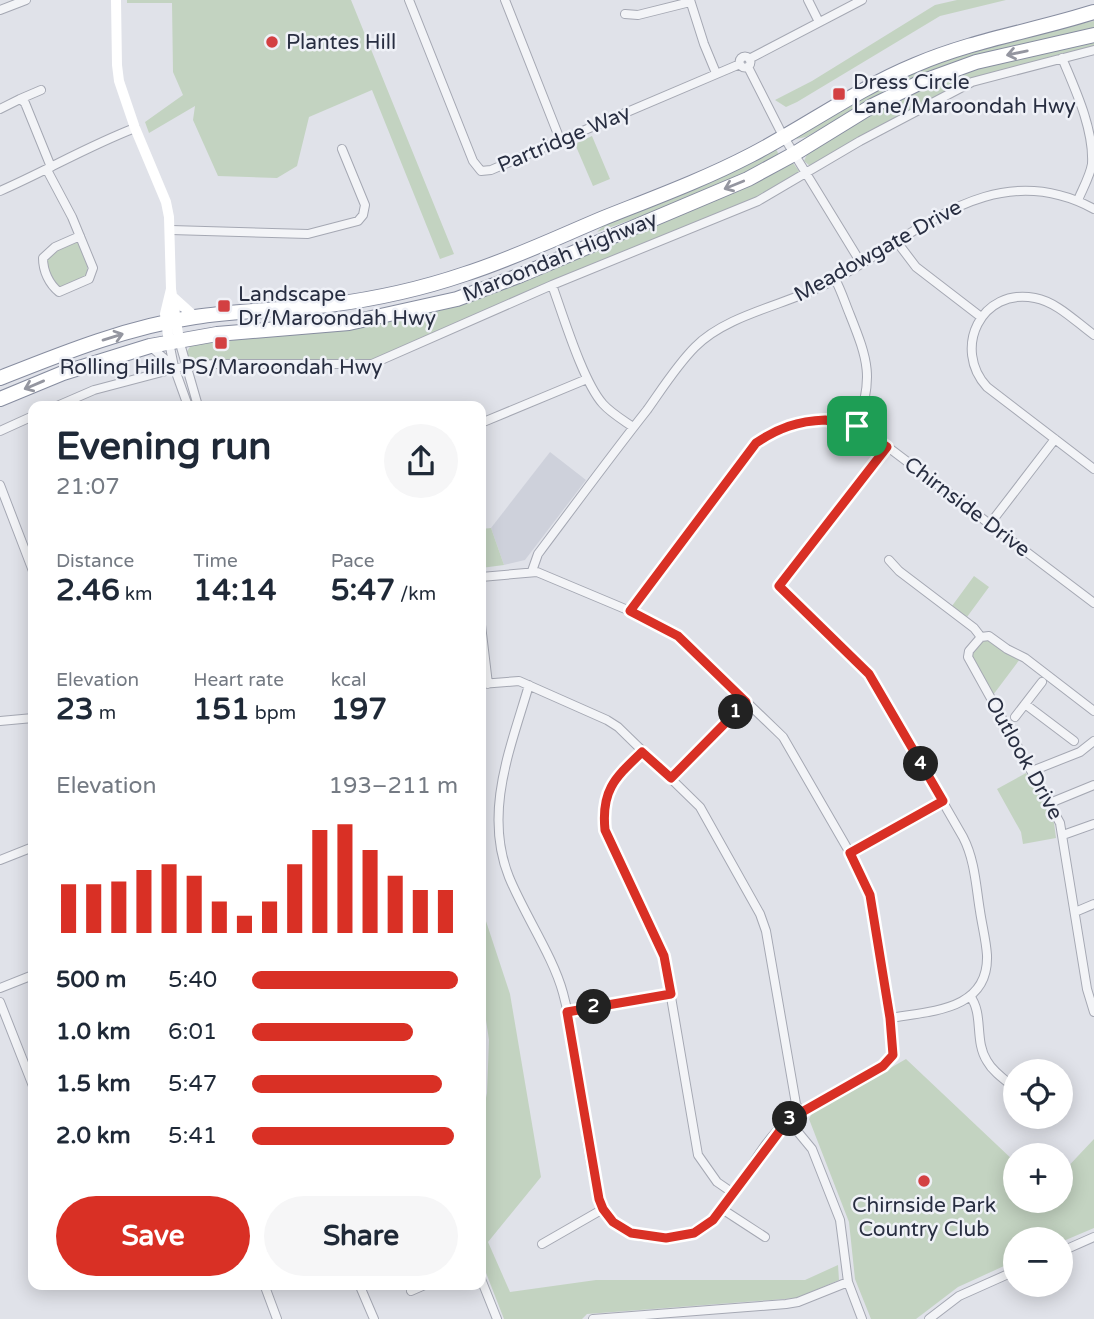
<!DOCTYPE html>
<html lang="en">
<head>
<meta charset="utf-8">
<style>
  body { margin:0; font-family:"Varela Round",sans-serif; background:#f6f6f7; color:#1f2937; height:100vh; display:flex; flex-direction:column; font-size:26px; white-space:nowrap }
  * { box-sizing:border-box; margin:0 }
  p { font-size:23px; color:#747a83 }
  .icon { flex:none; width:38px; height:38px; fill:none; stroke:currentColor; stroke-width:2; stroke-linecap:round; stroke-linejoin:round }
  .map { position:relative; flex:1; overflow:hidden }
  .drawer { position:absolute; left:28px; top:401px; width:458px; height:889px; display:flex; flex-direction:column; background:#fff; border-radius:14px; box-shadow:0 4px 18px #0003 }
  .drawer>* { flex:none }
  .controls { position:absolute; left:1003px; top:1059px; display:grid; gap:14px }
  .controls a { display:grid; place-items:center; width:70px; height:70px; border-radius:50%; background:#fff; box-shadow:0 4px 18px #0003; font-size:35px }
  .pin { position:absolute; display:grid; place-items:center; width:60px; height:60px; color:#fff; margin:-30px; border-radius:14px; box-shadow:0 4px 10px #0006 }
  .km { position:absolute; width:35px; height:35px; margin:-18px; border-radius:50%; background:#222; color:#fff; font-size:19px; line-height:35px; text-align:center }
  .round { display:grid; place-items:center; flex:none; width:74px; height:74px; border-radius:37px; background:#f6f6f7 }
  .head { display:flex; align-items:center; justify-content:space-between; height:119px; padding:0 28px }
  h1 { font-size:38px; font-weight:800; line-height:52px }
  .metrics { display:grid; grid-template-columns:repeat(3,1fr); gap:10px; height:119px; padding:7px 28px }
  .metrics div { display:grid; align-content:center }
  .metrics b { font-size:30px; font-weight:800 }
  .metrics small { font-size:19px; font-weight:400 }
  .metrics p { font-size:19px }
  .chart { height:196px; padding:14px 28px }
  .chart p { display:flex; justify-content:space-between }
  .chart svg { width:100%; height:126px; margin-top:7px; stroke:#d93025; stroke-width:6 }
  .button { display:flex; gap:14px; margin-top:auto; padding:14px 28px }
  .button a { flex:1; height:80px; border-radius:42px; background:#d93025; color:#fff; font-size:28px; font-weight:800; line-height:80px; text-align:center }
  .button a+a { background:#f6f6f7; color:#1f2937 }
  ul { padding:0 28px; list-style:none; font-size:23px }
  li { display:grid; grid-template-columns:112px 84px 1fr; align-items:center; height:52px }
  li i { height:18px; border-radius:9px; background:#d93025 }
  .map>svg:first-child { display:block }
</style>
</head>
<body>
<div class="map">
<svg width="1094" height="1319" viewBox="0 0 1094 1319">
  <rect width="100%" height="100%" fill="#e0e2e9"/>
  <!-- built -->
  <path fill="#ced1db" d="M550 452 586 480 525 560 504 565 491 528Z"/>
  <!-- green -->
  <path fill="#c3d3c1" d="M127 0H351L454 254 440 259 372 90 309 117 297 166 277 178 218 176 193 120 195 106 149 133 145 122 183 95 173 72 172 3H127Z
    M957 0H1006L940 16 797 102 786 107 775 100 812 81 935 5Z
    M1094 21V31L860 107 806 137 796 139 799 134 913 69 1042 30Z
    M1094 41V46L966 81 810 166 804 161 808 152 893 100 961 72Z
    M592 136 610 179 593 186 575 144Z
    M776 149 779 155 764 165 684 201 597 232 604 225 744 166Z
    M793 163 799 171 797 176 768 193 377 358 363 362 199 361 191 360 186 353 191 345 373 325 451 306 492 294Z
    M76 241 81 245 80 248 88 265 87 269H91L87 278 84 276 62 288 57 287 48 269 46 259 55 248Z
    M491 528 504 565 481 568V529Z
    M974 576 989 587 967 617 952 606Z
    M987 639 1020 659 993 695 972 658C972 649 979 642 987 639Z
    M1026 773 1054 823 1056 838 1023 844 1021 832 997 789Z
    M481 906 510 994 541 1177 488 1242 510 1292 596 1280H805L838 1265 839 1280 797 1298 587 1314 582 1319H504L481 1260V1122L487 1093 489 1040 481 987Z
    M906 1059 1015 1162V1200H1060L1061 1174 1094 1139V1228L1061 1242 1060 1239H1015V1261L958 1287 916 1319H871L855 1279 849 1222 809 1119 812 1113Z"/>
  <g fill="none" stroke-linecap="round" stroke-linejoin="round">
    <!-- street casing -->
    <g stroke="#a5a8b3" stroke-width="10">
      <path id="street" d="M409 0 473 161 481 171 491 170 740 64
        M505 0 561 142
        M690 0 704 44 716 73
        M808 0 819 22
        M0 10 26 0
        M625 14 638 15 690 2
        M739.5 62a5.5 5.5 0 1 1 11 0a5.5 5.5 0 1 1-11 0Z
        M1062 58C1075 89 1094 129 1092 164 1090 176 1083 188 1078 200
        M749 59 862 0
        M748 67 782 134 861 263
        M20 99 41 90
        M0 109 20 99 25 103 51 167
        M47 170 72 217 93 268 89 279 59 292C49 284 43 271 43 258L55 247 80 236
        M0 191C46 171 88 146 135 128
        M171 230 308 234 358 221 363 215 365 205 342 149
        M897 242 916 267 981 317
        M835 279C841 290 845 303 850 315 868 360 874 378 857 426
        M552 285C563 315 583 382 603 404 611 413 623 420 633 427
        M1094 335C1076 322 1057 302 1035 298 981 287 952 349 987 387L1094 469
        M179 340 198 406
        M169 342 174 367 188 406
        M150 346 174 367
        M57 406 94 390 185 366 216 364H372L552 285 758 201 860 141 972 82 1094 50
        M481 423 587 379
        M0 431 33 416
        M887 447 779 586 869 674 963 837C975 860 976 887 980 911 982 925 986 940 987 955 989 1011 930 1011 890 1018
        M0 485 33 571
        M989 525 1055 439
        M889 560 899 571 974 628 981 637
        M532 571 538 554C574 506 610 457 647 410 662 389 677 365 695 347 726 315 785 305 824 285 911 242 989 152 1094 209
        M481 577 537 572 630 611 668 630 678 636 783 737 850 853 870 895 893 1049 892 1058 883 1066C862 1078 840 1091 818 1103 807 1109 795 1114 786 1122 733 1170 735 1244 646 1237 624 1235 607 1220 599 1199 581 1132 581 1060 563 993 553 956 524 914 509 877 483 812 511 747 529 685
        M630 611 756 443C792 418 834 412 872 435L1094 603
        M481 625 488 684
        M981 637 969 651 968 657 1060 823 1087 989 1094 1012
        M981 637 989 636 1007 649 1025 658 1094 711
        M481 684 519 681 607 720 618 727 700 807 760 914 766 931 796 1104 801 1113
        M1025 704 1074 741
        M1015 717 1042 682
        M0 721 33 718
        M642 752C615 778 601 789 605 830L664 956 698 1155 717 1182 733 1193
        M1032 771 1080 752 1094 741
        M671 778 746 702
        M1050 803 1094 785
        M1063 835 1094 824
        M850 853 943 801
        M0 860 33 847
        M1075 912 1094 904
        M0 988 33 975
        M970 996C984 1014 974 1041 987 1061 993 1072 1005 1080 1015 1088
        M0 1002 33 1086
        M567 1012 671 994
        M481 1053V1060
        M788 1120 812 1149 840 1220 848 1282 862 1319
        M722 1209 765 1237
        M542 1244 603 1209
        M1060 1252 1094 1237
        M481 1279 497 1319
        M264 1284 277 1319
        M359 1284 374 1319
        M411 1291 427 1284
        M593 1319 786 1304 798 1302 848 1282
        M929 1319 959 1296 1015 1271"/>
    </g>
    <!-- highway casing -->
    <g stroke="#878da0" stroke-width="16">
      <path id="highway" d="M0 378C63 353 127 327 195 317 239 310 284 310 329 305 375 299 421 289 465 274 512 259 556 238 601 219 651 199 703 180 751 155 807 126 857 89 915 65 973 40 1034 31 1094 12
        M0 399 63 373 150 346 217 334 349 323 457 299 521 275 748 179 794 154 872 106 921 82 976 62 1094 35"/>
    </g>
    <!-- street -->
    <use href="#street" stroke="#f3f4f7" stroke-width="8"/>
    <!-- secondary -->
    <path stroke="#fff" stroke-width="10" d="M116 0 117 65 119 81 135 128 166 202 169 217 171 289 179 340
      M174 298 195 317
      M169 342 165 314 171 289"/>
    <!-- highway -->
    <use href="#highway" stroke="#fff" stroke-width="14"/>
  </g>
  <!-- one-way arrows -->
  <defs><path id="oneway-shaft" d="M-6 0H5M1.5-3L5.5 0L1.5 3" fill="none" stroke-width="1.6" stroke-linecap="round" stroke-linejoin="round" transform="scale(1.75)"/></defs>
  <g stroke="#9496a0">
    <use href="#oneway-shaft" transform="translate(1017 53) rotate(168)"/>
    <use href="#oneway-shaft" transform="translate(734 185) rotate(158)"/>
    <use href="#oneway-shaft" transform="translate(113 337) rotate(-17)"/>
    <use href="#oneway-shaft" transform="translate(34 385) rotate(157)"/>
  </g>
  <g fill="none" stroke-linecap="round" stroke-linejoin="round">
    <!-- route casing -->
    <g stroke="#fff" stroke-width="14">
      <path id="route" d="M825 420 857 426 887 447 779 586 869 674 943 801 850 853 870 895 890 1018 893 1055 883 1066 788 1120 713 1220 694 1233 666 1238 631 1233 613 1222 603 1209 599 1199 567 1012 671 994 664 956 605 830C601 790 615 778 642 752L671 778 746 702 678 636 630 611 756 443C778 428 798 421 825 420Z"/>
    </g>
    <!-- route -->
    <use href="#route" stroke="#d93025" stroke-width="9"/>
  </g>
  <!-- markers -->
  <g fill="#d34042" stroke="#eff1f7" stroke-width="2.5">
    <circle cx="272" cy="42" r="7"/>
    <rect x="832" y="87" width="14" height="14" rx="3.5"/>
    <rect x="217" y="299" width="14" height="14" rx="3.5"/>
    <rect x="214" y="336" width="14" height="14" rx="3.5"/>
    <circle cx="924" cy="1181" r="7"/>
  </g>
  <g text-anchor="middle" dominant-baseline="central" stroke-width="5" stroke-linejoin="round" paint-order="stroke">
    <!-- poi labels -->
    <g font-size="21" fill="#282e41" stroke="#eff1f7" text-anchor="start">
      <text x="286" y="42">Plantes Hill</text>
      <text x="853" y="82">Dress Circle<tspan x="853" dy="24">Lane/Maroondah Hwy</tspan></text>
      <text x="238" y="294">Landscape<tspan x="238" dy="24">Dr/Maroondah Hwy</tspan></text>
      <text x="221" y="367" text-anchor="middle">Rolling Hills PS/Maroondah Hwy</text>
      <text x="924" y="1205" text-anchor="middle">Chirnside Park<tspan x="924" dy="24">Country Club</tspan></text>
    </g>
    <!-- street labels -->
    <g font-size="21" fill="#282e41" stroke="#eff1f7">
      <text transform="translate(564 139) rotate(-23)">Partridge Way</text>
      <text transform="translate(878 251) rotate(-29)">Meadowgate Drive</text>
      <text transform="translate(560 257) rotate(-22)">Maroondah Highway</text>
      <text transform="translate(967 507) rotate(37)">Chirnside Drive</text>
      <text transform="translate(1024 758) rotate(61)">Outlook Drive</text>
    </g>
  </g>
</svg>
<div class="controls">
<a><svg class="icon" aria-label="locate" viewBox="0 0 24 24"><circle cx="12" cy="12" r="6"/><path d="M12 2v4M12 18v4M2 12h4M18 12h4"/></svg></a>
<a>+</a>
<a>−</a>
</div>
<div class="pin" style="left:857px;top:426px;background:#1e9e55"><svg class="icon" aria-label="arrive" viewBox="0 0 24 24"><path d="M6 21V4h12l-3 4 3 4H6"/></svg></div>
<b class="km" style="left:736px;top:712px">1</b>
<b class="km" style="left:594px;top:1007px">2</b>
<b class="km" style="left:790px;top:1119px">3</b>
<b class="km" style="left:921px;top:764px">4</b>
<section class="drawer">
<div class="head"><div><h1>Evening run</h1><p>21:07</p></div><a class="round"><svg class="icon" aria-label="share" viewBox="0 0 24 24"><path d="M12 15V3M7 8l5-5 5 5M5 13v7h14v-7"/></svg></a></div>
<div class="metrics">
<div><p>Distance</p><b>2.46<small> km</small></b></div>
<div><p>Time</p><b>14:14</b></div>
<div><p>Pace</p><b>5:47<small> /km</small></b></div>
</div>
<div class="metrics">
<div><p>Elevation</p><b>23<small> m</small></b></div>
<div><p>Heart rate</p><b>151<small> bpm</small></b></div>
<div><p>kcal</p><b>197</b></div>
</div>
<div class="chart"><p><span>Elevation</span>193–211 m</p>
<svg viewBox="0 0 160 44" preserveAspectRatio="none"><path d="M5 44V27M15 44V27M25 44V26M35 44V22M45 44V20M55 44V24M65 44V33M75 44V38M85 44V33M95 44V20M105 44V8M115 44V6M125 44V15M135 44V24M145 44V29M155 44V29"/></svg>
</div>
<ul>
<li><b>500 m</b>5:40<i style="width:100%"></i></li>
<li><b>1.0 km</b>6:01<i style="width:78%"></i></li>
<li><b>1.5 km</b>5:47<i style="width:92%"></i></li>
<li><b>2.0 km</b>5:41<i style="width:98%"></i></li>
</ul>
<div class="button"><a>Save</a><a>Share</a></div>
</section>
</div>
</body>
</html>
